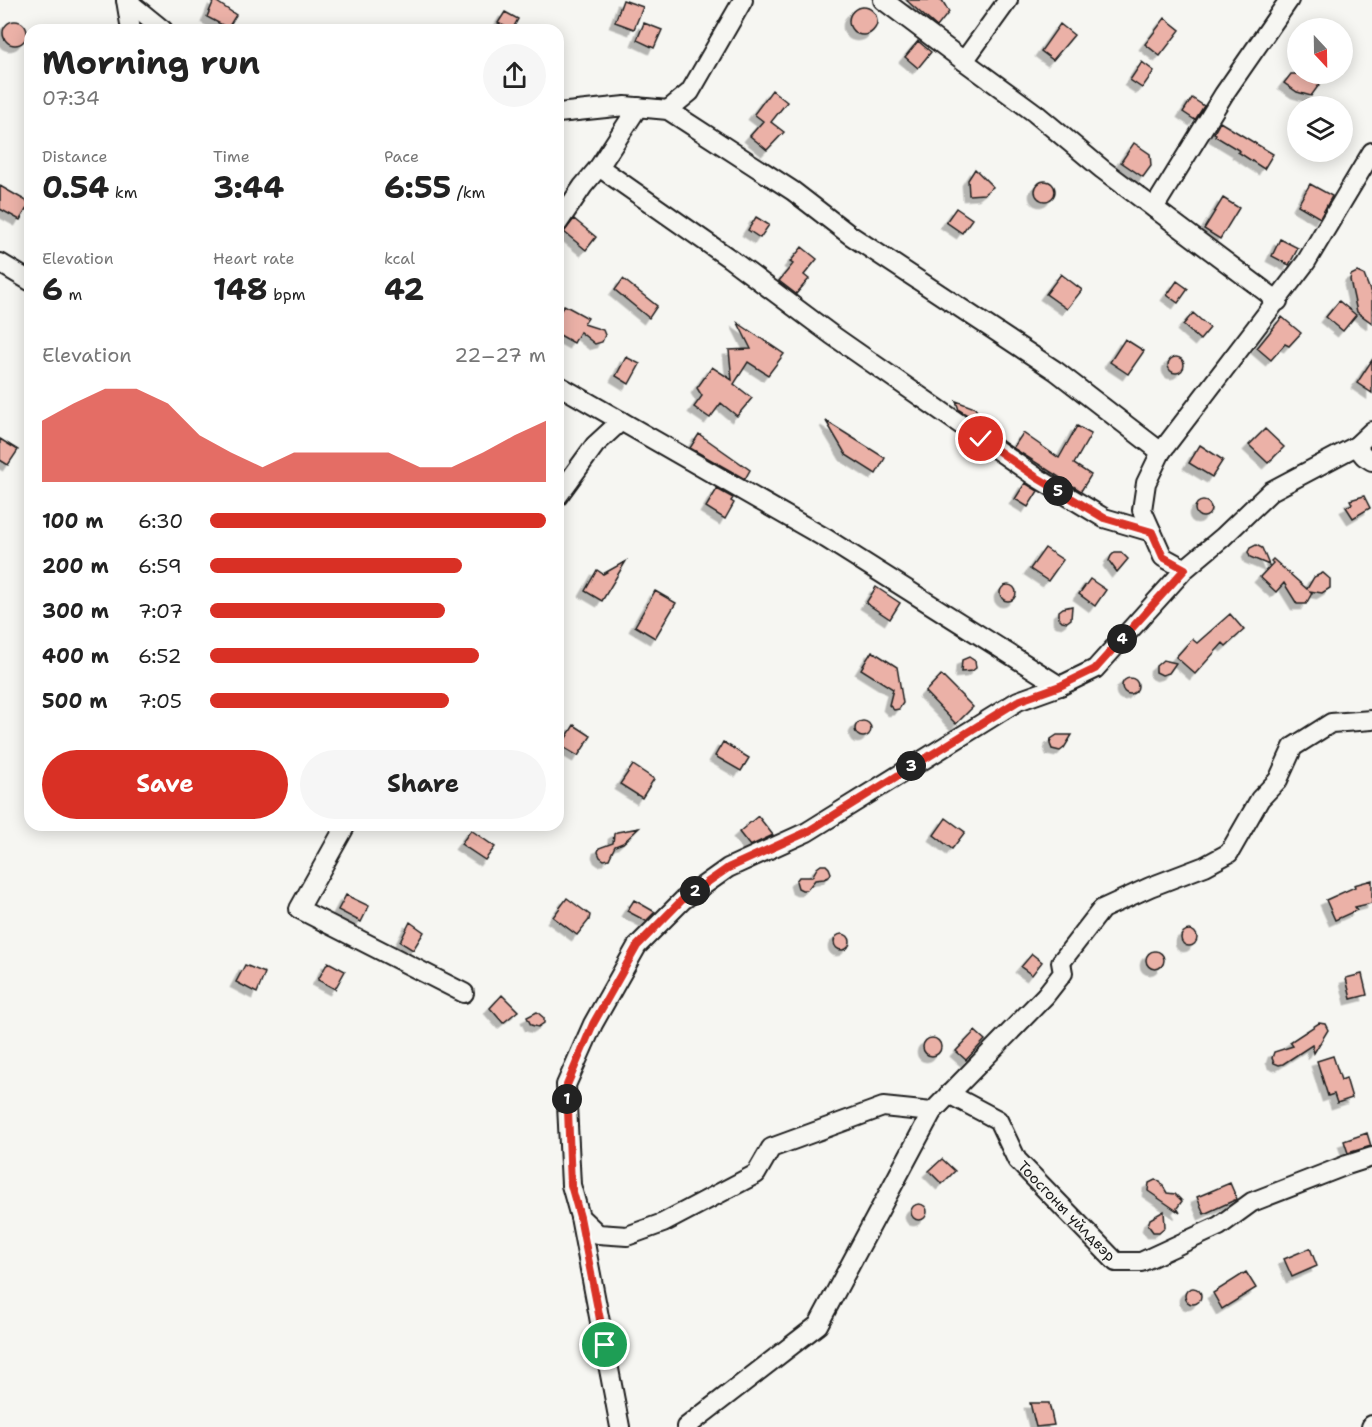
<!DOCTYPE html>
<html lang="en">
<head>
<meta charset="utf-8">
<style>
  body { margin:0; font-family:"Shantell Sans",sans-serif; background:#f6f6f6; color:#222; height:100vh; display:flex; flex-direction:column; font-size:22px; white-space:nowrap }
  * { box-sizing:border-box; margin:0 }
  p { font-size:20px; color:#767676 }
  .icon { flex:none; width:33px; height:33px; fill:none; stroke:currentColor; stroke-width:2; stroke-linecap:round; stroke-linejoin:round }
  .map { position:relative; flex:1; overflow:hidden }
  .side { position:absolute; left:24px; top:24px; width:540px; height:807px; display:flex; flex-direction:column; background:#fff; border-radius:18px; box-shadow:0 3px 15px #0003 }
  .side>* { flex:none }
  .needle { width:39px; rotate:158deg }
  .controls { position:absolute; left:1287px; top:18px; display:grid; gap:12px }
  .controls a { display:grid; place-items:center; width:66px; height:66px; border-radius:50%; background:#fff; box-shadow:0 3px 15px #0003; font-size:30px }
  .pin { position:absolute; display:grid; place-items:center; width:51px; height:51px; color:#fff; margin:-26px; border:3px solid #fff; border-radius:50%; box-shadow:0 2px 6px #0007 }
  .km { position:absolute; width:30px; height:30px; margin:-15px; border-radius:50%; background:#222; color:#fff; font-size:16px; line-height:30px; text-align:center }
  .round { display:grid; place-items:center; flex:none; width:63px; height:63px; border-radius:32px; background:#f6f6f6 }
  .head { display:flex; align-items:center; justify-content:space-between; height:102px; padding:0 18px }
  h1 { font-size:33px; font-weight:700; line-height:45px }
  .figures { display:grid; grid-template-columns:repeat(3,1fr); gap:9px; height:102px; padding:6px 18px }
  .figures div { display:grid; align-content:center }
  .figures b { font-size:30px; font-weight:700 }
  .figures small { font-size:16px; font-weight:400 }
  .figures p { font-size:16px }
  .chart { height:168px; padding:12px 18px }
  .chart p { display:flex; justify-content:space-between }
  .chart svg { width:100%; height:108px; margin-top:6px; fill:#d93025; opacity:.7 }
  .button { display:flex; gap:12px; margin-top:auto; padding:12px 18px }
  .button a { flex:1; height:69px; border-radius:36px; background:#d93025; color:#fff; font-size:24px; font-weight:700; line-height:69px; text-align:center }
  .button a+a { background:#f6f6f6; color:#222 }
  ul { padding:0 18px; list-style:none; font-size:20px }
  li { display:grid; grid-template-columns:96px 72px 1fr; align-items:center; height:45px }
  li i { height:15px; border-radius:8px; background:#d93025 }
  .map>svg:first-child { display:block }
</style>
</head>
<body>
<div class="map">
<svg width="1372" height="1427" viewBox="0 0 1372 1427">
  <defs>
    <filter id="shadow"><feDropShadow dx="-5.5" dy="5.5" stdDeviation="0" flood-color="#0004"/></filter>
  </defs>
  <rect width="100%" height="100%" fill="#f6f6f2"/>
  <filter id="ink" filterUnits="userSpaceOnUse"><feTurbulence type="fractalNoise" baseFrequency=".0167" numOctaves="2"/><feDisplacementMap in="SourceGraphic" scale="12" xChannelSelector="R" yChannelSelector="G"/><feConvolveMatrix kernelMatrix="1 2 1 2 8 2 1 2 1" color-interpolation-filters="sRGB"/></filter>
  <g filter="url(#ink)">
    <!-- building -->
    <path fill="#ebb1a7" stroke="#1c1c1c" stroke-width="1.5" filter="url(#shadow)" d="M214 0 236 15 228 28 207 17Z
      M623 0 643 7 634 29 615 22Z
      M906 0H942L949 12 937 27Z
      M849 21a14 14 0 1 1 28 0a14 14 0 1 1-28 0Z
      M505 12 518 19 512 30 498 23Z
      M1165 18 1180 30 1160 56 1145 44Z
      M3 33a12 12 0 1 1 24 0a12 12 0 1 1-24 0Z
      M644 23 662 30 654 48 637 40Z
      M1060 24 1074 35 1053 60 1041 51Z
      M918 41 931 52 918 68 905 57Z
      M1142 62 1154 71 1142 88 1130 80Z
      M1291 74H1327L1311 96 1297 92 1284 83Z
      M772 90 787 102 771 122 784 132 767 150 750 136 763 121 754 114Z
      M1192 98 1204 106 1195 120 1183 112Z
      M1220 122 1273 154 1264 169 1238 152 1240 151 1215 136 1216 134 1214 133Z
      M1134 143 1150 154 1151 166 1143 177 1121 162Z
      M975 169 993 187 984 194 969 195 968 180Z
      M1035 191a10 10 0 1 1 20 0a10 10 0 1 1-20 0Z
      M1310 184 1332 196 1320 218 1298 205Z
      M0 186 30 203 20 220 0 209Z
      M1223 198 1239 208 1220 239 1204 229Z
      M956 208 972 219 962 233 946 222Z
      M756 217 769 225 760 238 748 230Z
      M574 219 596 237 586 250 564 232Z
      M1280 239 1298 248 1289 265 1272 256Z
      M802 247 817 259 804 275 809 279 796 294 779 281 793 264 790 262Z
      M1357 272 1364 275 1372 296V323L1357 312 1350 280 1351 275Z
      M1061 274 1082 290 1067 309 1046 294Z
      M623 279 657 306 649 318 615 290Z
      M1177 281 1188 289 1178 303 1167 295Z
      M1339 301 1356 315 1343 331 1326 317Z
      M564 305 588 318 584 324 603 330 605 335 602 342 595 344 580 332 574 343 558 334V315Z
      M1193 313 1210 328 1200 340 1183 325Z
      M1282 317 1301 333 1289 346 1285 344 1271 360 1257 348Z
      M738 323 784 354 768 375 748 362 734 384 752 398 737 416 721 403 710 418 694 407 702 396 697 388 712 367 732 380 729 350 751 349Z
      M1125 339 1144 351 1128 374 1110 362Z
      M626 357 640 364 629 384 616 376Z
      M1168 365a8 8 0 1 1 16 0a8 8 0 1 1-16 0Z
      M1372 360V393L1357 383Z
      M956 401 975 408 978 413 974 419 959 410Z
      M826 421 885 458 876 474 846 455Z
      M1077 426 1091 434 1074 464 1091 475 1081 491 1013 448 1023 433 1059 458Z
      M1265 429 1284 447 1268 463 1249 445Z
      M699 434 750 470 745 479 690 448Z
      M0 439 18 450 8 465 0 460Z
      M1200 445 1223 460 1212 477 1189 463Z
      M1025 483 1038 491 1028 507 1015 499Z
      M717 489 733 498 731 501 734 503 725 519 706 507Z
      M1364 496 1370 508 1353 518 1346 507 1352 504 1350 500Z
      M1195 509a8 8 0 1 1 16 0a8 8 0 1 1-16 0Z
      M1256 545 1262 548 1269 565 1250 557 1248 552 1250 548Z
      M1045 548 1063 560 1048 581 1030 569Z
      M1115 552H1121L1128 559 1117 572 1109 561 1111 556Z
      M1273 559 1307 589 1314 577 1323 573 1330 579V588L1322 593 1310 591 1312 593 1306 604H1297L1284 583 1276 592 1260 577 1273 563 1271 561Z
      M626 561 602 601 585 591 597 570 603 574Z
      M1090 579 1106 590 1095 606 1079 594Z
      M1000 593a8 8 0 1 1 16 0a8 8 0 1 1-16 0Z
      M876 587 900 603 890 619 866 603Z
      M655 591 676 603 655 638 635 626Z
      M1072 606 1071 619 1067 622 1062 621 1059 618V611L1063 608Z
      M1230 614 1244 630 1226 646 1223 643 1195 674 1176 657 1192 639 1197 643Z
      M872 651 897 667 903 703 899 709 894 710 889 705 893 689 861 669Z
      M969 657 975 661 976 668 972 671 961 672 962 660Z
      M1163 660 1176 663 1169 673 1162 675 1156 672V666Z
      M941 675 973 707 956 724 925 692Z
      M1122 686a8 8 0 1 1 16 0a8 8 0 1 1-16 0Z
      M855 729a8 8 0 1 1 16 0a8 8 0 1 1-16 0Z
      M574 725 591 736 578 756 561 746Z
      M1057 735H1072L1064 748 1060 751 1052 749 1050 744 1051 739Z
      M723 742 749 758 741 771 715 756Z
      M633 765 654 779 642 798 620 784Z
      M758 816 773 835 750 846 739 832Z
      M946 818 965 832 952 849 934 835Z
      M639 828 623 843 615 846 609 859 604 860 600 857 598 852 599 848 613 843 614 834 617 832Z
      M471 830 495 847 485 860 461 844Z
      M821 865H826L829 868 831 873 829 877 824 879 815 880 807 890H802L798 888 796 881 799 877H812L817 868Z
      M1372 880V903L1355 907 1357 910 1335 920 1326 900 1355 887 1354 885Z
      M346 895 369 906 361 922 338 910Z
      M567 898 590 915 589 920 577 935 553 917Z
      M634 900 655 912 646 921 627 911Z
      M410 922 424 932 413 950 400 942Z
      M1181 938a8 8 0 1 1 16 0a8 8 0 1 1-16 0Z
      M834 942a8 8 0 1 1 16 0a8 8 0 1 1-16 0Z
      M1146 960a9 9 0 1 1 18 0a9 9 0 1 1-18 0Z
      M1032 954 1042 962 1032 975 1021 967Z
      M328 962 345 971 335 989 318 980Z
      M245 965 265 973 257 993 236 982Z
      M1362 974 1367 995 1351 999 1346 978Z
      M502 995 518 1011 503 1023 490 1008Z
      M537 1012 544 1018V1023L538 1027 531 1025 527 1017Z
      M1319 1023 1325 1024 1328 1030 1314 1053 1312 1045 1283 1064 1279 1065 1274 1063 1272 1058 1274 1052 1293 1046 1290 1042Z
      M975 1031 985 1040 966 1060 956 1051Z
      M923 1047a9 9 0 1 1 18 0a9 9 0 1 1-18 0Z
      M1333 1056 1341 1080 1346 1078 1352 1098 1337 1103 1334 1094 1328 1096 1317 1061Z
      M1367 1133 1371 1146 1348 1153 1344 1141Z
      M942 1159 955 1171 942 1184 929 1171Z
      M1155 1180 1160 1181 1167 1193 1175 1194 1182 1201 1177 1208 1180 1213 1148 1191 1149 1183Z
      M1230 1183 1237 1199 1204 1214 1197 1197Z
      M911 1212a8 8 0 1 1 16 0a8 8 0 1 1-16 0Z
      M1164 1211 1165 1227 1159 1232H1153L1148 1225 1150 1219Z
      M1310 1248 1317 1266 1292 1277 1284 1259Z
      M1246 1272 1256 1288 1222 1309 1213 1293Z
      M1185 1296a8 8 0 1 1 16 0a8 8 0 1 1-16 0Z
      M1030 1403H1049L1054 1425 1036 1427Z"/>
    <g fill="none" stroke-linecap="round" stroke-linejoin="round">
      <!-- street casing -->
      <g stroke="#1c1c1c" stroke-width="22">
        <g id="street">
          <path d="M126 0 163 30"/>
          <path d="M126 0 131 30"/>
          <path d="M883 0 964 61 1008 0"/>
          <path d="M964 61 1035 113 1102 169 1278 301"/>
          <path d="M638 107 599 167 729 258 832 335 1036 477 1104 518 1152 532"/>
          <path d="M668 110 690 92 743 0"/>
          <path d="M558 113 625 106 668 110 793 191 850 235 1056 371 1161 452"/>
          <path d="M1154 208 1224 94 1289 0"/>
          <path d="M558 223 583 186 599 167"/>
          <path d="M0 263 30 281"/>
          <path d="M558 385 827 539 1060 686"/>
          <path d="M1356 446 1364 456 1372 461"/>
          <path d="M558 496 595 445 621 421"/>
          <path d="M1185 569 1163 557 1142 510 1146 483 1161 452 1306 262 1372 152"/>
          <path d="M346 825 299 909 464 993"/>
          <path id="s1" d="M949 1094 998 1120 1017 1160 1116 1262H1141L1219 1226 1252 1202 1347 1165 1372 1157"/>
          <path d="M932 1112 883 1107 771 1148 756 1174 663 1223 627 1236 598 1234 580 1217 571 1185 566 1085 593 1024 637 946 683 900 728 868 807 832 1018 701 1060 686 1095 669 1185 569 1223 537 1271 491 1356 446 1372 431"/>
          <path d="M580 1217 620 1427"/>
          <path d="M686 1427 818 1325 932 1112 1045 996 1063 973 1061 962 1102 909 1150 887 1205 866 1229 853 1260 799 1278 780 1293 747 1331 723 1372 720"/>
          <path d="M1371 1427 1372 1425"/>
        </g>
      </g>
      <!-- street -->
      <use href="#street" stroke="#f6f6f2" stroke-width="18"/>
    </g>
  </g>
  <g fill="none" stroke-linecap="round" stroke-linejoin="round" filter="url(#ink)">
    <!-- route casing -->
    <g stroke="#fff" stroke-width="12">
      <path id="route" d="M605 1345 580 1217 571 1185 567 1085 593 1024 637 946 682 900 728 868 807 832 1018 701 1060 686 1095 669 1185 569 1163 557 1152 532 1104 518 1036 477 981 439"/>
    </g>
    <!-- route -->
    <use href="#route" stroke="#d93025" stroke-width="8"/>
  </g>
  <g text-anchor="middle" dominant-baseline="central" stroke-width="6" stroke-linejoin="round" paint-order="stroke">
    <!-- street labels -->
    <g font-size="15" fill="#1c1c1c" stroke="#f6f6f2">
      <text stroke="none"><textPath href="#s1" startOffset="171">Тоосгоны үйлдвэр</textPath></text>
    </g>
  </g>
</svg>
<div class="controls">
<a><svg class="needle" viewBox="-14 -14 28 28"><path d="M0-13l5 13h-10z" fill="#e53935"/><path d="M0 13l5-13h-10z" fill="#767676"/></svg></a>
<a><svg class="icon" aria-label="layers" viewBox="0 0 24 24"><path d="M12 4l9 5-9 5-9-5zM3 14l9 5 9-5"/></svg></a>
</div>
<div class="pin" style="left:605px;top:1345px;background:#1e9e55"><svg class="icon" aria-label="arrive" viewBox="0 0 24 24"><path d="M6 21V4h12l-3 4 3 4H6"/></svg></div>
<div class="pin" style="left:981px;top:439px;background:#d93025"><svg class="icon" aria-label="check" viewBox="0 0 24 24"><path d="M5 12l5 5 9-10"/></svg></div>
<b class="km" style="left:567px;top:1099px">1</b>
<b class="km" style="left:695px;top:891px">2</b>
<b class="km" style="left:911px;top:766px">3</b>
<b class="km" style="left:1122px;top:639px">4</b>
<b class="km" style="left:1058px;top:491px">5</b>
<section class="side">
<div class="head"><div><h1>Morning run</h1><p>07:34</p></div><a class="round"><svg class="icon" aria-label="share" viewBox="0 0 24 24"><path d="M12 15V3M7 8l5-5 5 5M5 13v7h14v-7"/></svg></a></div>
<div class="figures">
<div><p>Distance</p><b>0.54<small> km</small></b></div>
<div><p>Time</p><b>3:44</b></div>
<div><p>Pace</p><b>6:55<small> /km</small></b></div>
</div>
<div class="figures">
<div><p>Elevation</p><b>6<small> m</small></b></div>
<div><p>Heart rate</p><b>148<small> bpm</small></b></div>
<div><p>kcal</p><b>42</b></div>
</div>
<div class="chart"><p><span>Elevation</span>22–27 m</p>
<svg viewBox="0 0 160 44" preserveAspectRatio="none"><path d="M0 44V19L10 12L20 6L30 6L40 12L50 25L60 32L70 38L80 32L90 32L100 32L110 32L120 38L130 38L140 32L150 25L160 19V44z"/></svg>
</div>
<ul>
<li><b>100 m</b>6:30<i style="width:100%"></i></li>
<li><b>200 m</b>6:59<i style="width:75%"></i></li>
<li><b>300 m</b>7:07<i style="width:70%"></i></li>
<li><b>400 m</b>6:52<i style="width:80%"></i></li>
<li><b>500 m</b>7:05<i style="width:71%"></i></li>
</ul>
<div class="button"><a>Save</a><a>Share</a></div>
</section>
</div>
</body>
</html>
